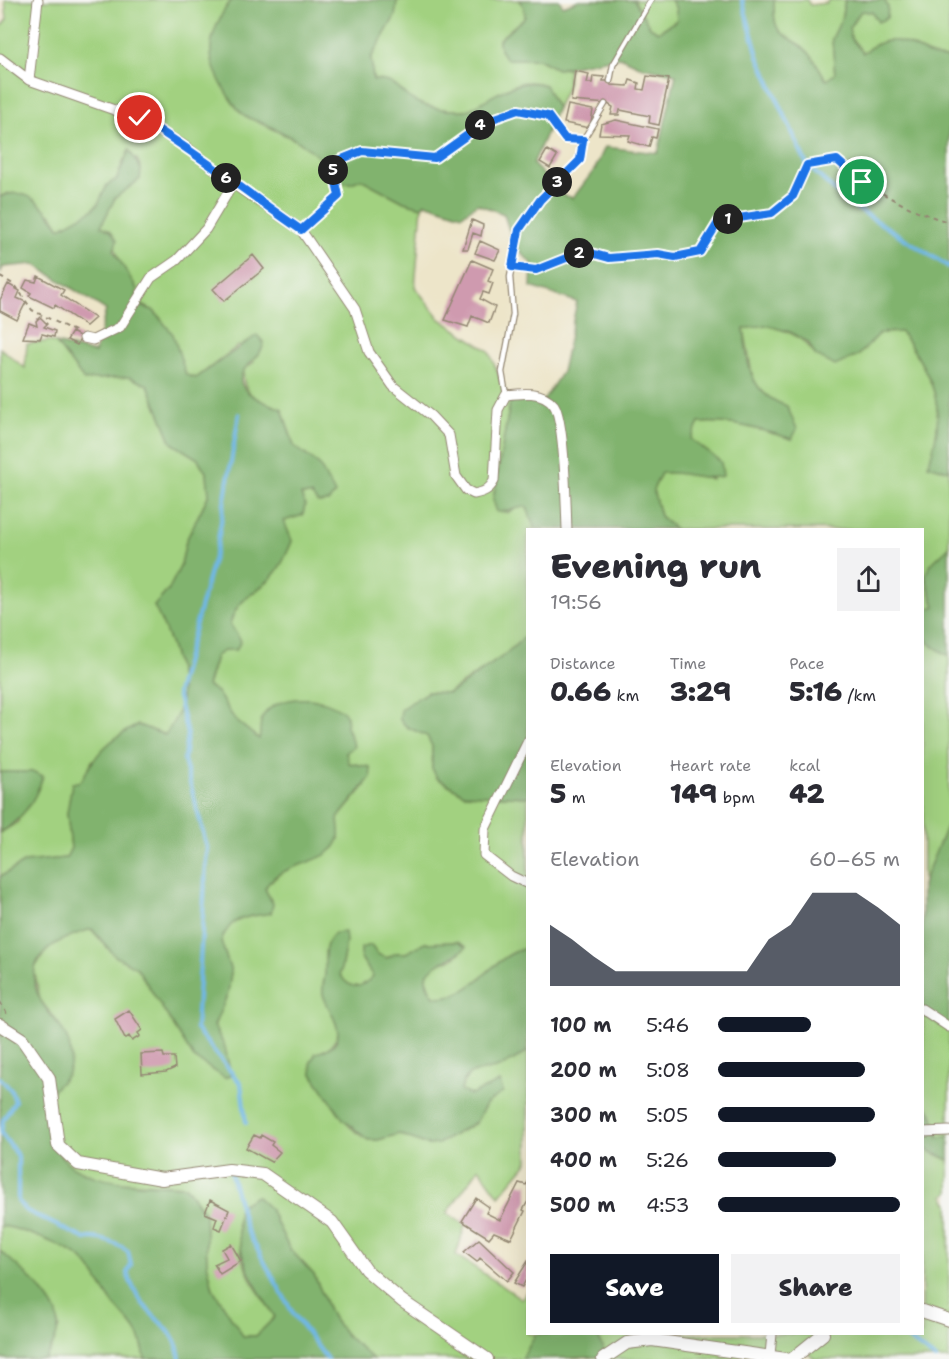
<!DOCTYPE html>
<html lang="en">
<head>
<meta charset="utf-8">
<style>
  body { margin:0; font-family:"Shantell Sans",sans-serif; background:#f2f2f3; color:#2b2b33; height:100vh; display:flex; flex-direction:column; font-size:22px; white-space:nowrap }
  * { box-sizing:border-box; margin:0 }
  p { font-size:20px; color:#7c7c81 }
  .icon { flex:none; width:33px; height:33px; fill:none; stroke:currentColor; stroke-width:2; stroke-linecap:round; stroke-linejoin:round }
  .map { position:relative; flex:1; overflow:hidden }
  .details { position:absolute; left:526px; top:528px; width:398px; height:807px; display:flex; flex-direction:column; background:#fff; border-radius:0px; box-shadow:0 6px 24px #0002 }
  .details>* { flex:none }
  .pin { position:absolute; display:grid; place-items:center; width:51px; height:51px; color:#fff; margin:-26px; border:3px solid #fff; border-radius:50%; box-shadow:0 2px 6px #0007 }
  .km { position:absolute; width:30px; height:30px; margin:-15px; border-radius:50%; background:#222; color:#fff; font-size:16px; line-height:30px; text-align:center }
  .round { display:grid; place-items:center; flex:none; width:63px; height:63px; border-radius:0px; background:#f2f2f3 }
  .summary { display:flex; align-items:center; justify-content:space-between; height:102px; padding:0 24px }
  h1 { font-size:33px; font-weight:800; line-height:45px }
  .figures { display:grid; grid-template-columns:repeat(3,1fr); gap:9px; height:102px; padding:6px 24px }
  .figures div { display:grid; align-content:center }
  .figures b { font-size:26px; font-weight:800 }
  .figures small { font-size:16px; font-weight:400 }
  .figures p { font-size:16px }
  .chart { height:168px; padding:12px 24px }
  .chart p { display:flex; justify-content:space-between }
  .chart svg { width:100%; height:108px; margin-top:6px; fill:#111827; opacity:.7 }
  .action { display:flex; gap:12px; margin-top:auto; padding:12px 24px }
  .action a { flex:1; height:69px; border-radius:0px; background:#111827; color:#fff; font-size:24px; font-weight:800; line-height:69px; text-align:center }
  .action a+a { background:#f2f2f3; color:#2b2b33 }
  ul { padding:0 24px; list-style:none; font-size:20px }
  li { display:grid; grid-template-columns:96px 72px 1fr; align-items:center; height:45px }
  li i { height:15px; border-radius:8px; background:#111827 }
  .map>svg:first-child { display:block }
</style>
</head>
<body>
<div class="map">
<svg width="949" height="1359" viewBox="0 0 949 1359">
  <rect width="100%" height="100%" fill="#f6f6f2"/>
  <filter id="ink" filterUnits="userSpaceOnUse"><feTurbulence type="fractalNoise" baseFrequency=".0167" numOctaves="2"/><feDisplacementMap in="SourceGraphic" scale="12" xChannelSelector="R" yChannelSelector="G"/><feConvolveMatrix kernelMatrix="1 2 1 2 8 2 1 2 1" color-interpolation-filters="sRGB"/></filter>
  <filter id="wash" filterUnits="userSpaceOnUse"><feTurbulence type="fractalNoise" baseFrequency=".008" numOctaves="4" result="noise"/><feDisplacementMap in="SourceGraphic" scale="24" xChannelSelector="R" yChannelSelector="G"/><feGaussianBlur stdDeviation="1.35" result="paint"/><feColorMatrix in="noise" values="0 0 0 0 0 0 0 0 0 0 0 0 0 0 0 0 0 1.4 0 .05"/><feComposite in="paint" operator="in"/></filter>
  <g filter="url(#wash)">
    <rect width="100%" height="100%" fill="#ede5c9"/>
    <!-- green -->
    <path fill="#a2d180" stroke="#6e7e4f" stroke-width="1.5" d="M5 0H232L226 7 214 36 211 55 245 116 310 147 327 163 340 183H351L361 179 404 202 422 207 415 287 440 319 489 351 510 403 493 500 507 513 517 507H527L535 529 528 530 527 636 503 656 448 693 427 692 407 727 427 735 432 746V768L437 778 464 794 528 797V948C492 953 473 1003 434 996 425 984 423 966 441 961 445 960 446 962 450 960 456 957 461 951 465 948L457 942 425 943 406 953H396L387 958 377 954 361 958 373 976C361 990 349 990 340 974L346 942C335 958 321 972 323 992 324 1003 335 1012 338 1022 341 1038 330 1050 316 1053L311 1062 312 1074 350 1127 368 1140H378L399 1134 428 1145 438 1144 476 1123 486 1104 502 1092 500 1082 471 1095 461 1091C466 1064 483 1074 502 1066 511 1062 520 1056 528 1051V1162L499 1196 479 1168 447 1213 465 1225 456 1255 522 1299 528 1291V1334H536L522 1359H373L345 1334 332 1317 314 1275 289 1248 270 1209 237 1222 242 1259 252 1282 275 1317 256 1336H242L213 1289 207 1263 205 1214 186 1186 105 1181 70 1166 55 1152 49 1130 48 1099 59 1024 40 1000 34 969C54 938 56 939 91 929L115 956 137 968 194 1058 209 1066 225 1047 214 1026 228 993 231 972 221 941 227 926 273 904 265 889 267 884 285 871 334 848 339 839 338 818 365 786 370 767 349 763 346 753 351 736 346 727 347 716 320 700 299 699 262 728 259 739 235 720 217 692 207 686 216 656 225 650 234 634 230 624C238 597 251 597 270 579 280 569 287 553 292 541L283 521 303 515 300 495 334 494 319 465 294 446 282 409C261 401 239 396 244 369L254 362 238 346 196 378 186 375C178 359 178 343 167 328 164 323 157 313 152 310 147 306 142 307 137 300 129 289 113 245 111 231L101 226 115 198 140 179 141 168 137 159H124L117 179C104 187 105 195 97 205 89 216 72 223 60 228L52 215 8 193 0 197V28L7 19Z
      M397 0H519L524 7 525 17 499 39 500 50 507 59H538L557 69 569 68 567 86 557 108 545 85C509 71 490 109 465 110 447 111 423 108 408 97 395 86 391 80 373 80L371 58 395 16Z
      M634 0H671L676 9 677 20 658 32 650 27Z
      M774 0H807L810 5 827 3 828 0H845L841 20 832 39 835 75 826 80C819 68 812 53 800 45 777 30 773 31 774 0Z
      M884 0H949V58C918 60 901 22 863 53L851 38 849 28 861 11 872 12 888 7Z
      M765 325C786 330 804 336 815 355H859L880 333 901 332C934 377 949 410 929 465L949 471V547C941 559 931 563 925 576L935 606 923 612 922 530 675 529 660 516 653 490 661 473 679 472 712 479 703 450 691 439 699 423C729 420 763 430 792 439L769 400 753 380 744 329Z
      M49 341 56 343 84 380 129 377 148 385 172 443 198 459 207 474 209 494 186 541 181 565 169 589 154 606C166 629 184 674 181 701 180 713 172 725 166 735L138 725 92 761 67 813 71 848 66 858 25 862 0 877V833L18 822 34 772H0V607L4 588 0 571V348L25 368 27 344Z
      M922 636 928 643 949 656V820L923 885Z
      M923 1014 949 1031V1136L939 1137 931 1112 923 1102Z
      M923 1148 949 1160V1192L944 1196 949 1204V1359H815L805 1350 768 1359H604L598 1337 600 1334H922Z
      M0 1226C18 1227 68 1247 82 1259 97 1272 103 1293 117 1308 134 1328 141 1331 145 1359H44L51 1349 59 1327 40 1288 0 1251Z"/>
    <!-- forest -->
    <path fill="#81b36e" stroke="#5e6e46" stroke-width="1.5" d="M232 0H397L395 16 371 58 373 80C393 80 394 85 408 97 423 108 447 111 465 110 471 110 477 105 482 102 501 91 523 77 545 85L557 108 533 164 563 195 573 198 595 169 605 147 658 153 676 74 642 67 620 57 557 69 538 59H506L500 50 499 40 525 17 524 7 519 0H559L563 6 579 0H634L650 27 658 32 677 20 676 9 671 0H774C773 31 777 30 800 45 812 53 819 68 826 80L835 74 832 39 841 20 845 0H884L888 7 887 18 878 22 872 12 861 11 849 28 851 38 863 53C901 22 918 60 949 58V471L928 465C949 410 934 377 901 332L880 333 859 355 835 366 815 355 808 342 790 332 765 325 744 329C748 365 748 393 787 406L797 429 792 439C763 430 729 420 699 423L691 439 721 462 723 476C704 481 683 471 661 473L653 490 660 516 675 529H535L527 507C516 507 508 513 497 512L493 500 510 403C522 396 530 398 541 404L562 372 577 302 531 287 532 263C515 250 510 235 504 214L477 204 462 215 425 203 422 207 404 202 361 179 351 183H340C320 153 301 141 269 126 262 122 251 120 244 115 231 105 213 72 211 55 209 38 221 12 232 0Z
      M129 150 141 169 140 179 115 198 101 226 111 231 117 240 114 251 137 289 136 299 143 307 153 310 173 334 186 375 196 378 257 335 264 343C261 357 251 359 244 370 230 392 268 404 282 409L294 446 319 465 335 494 328 502 318 503 311 495H301L305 505 303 515 284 521 292 541C286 555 281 568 270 579 252 597 238 597 230 624L241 641 236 650H225L216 656 207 686 217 692 235 720 259 739C261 732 259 721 263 716 279 691 330 695 347 716L346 727 354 746 346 753 349 763 370 767 371 777 338 818C338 825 341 835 338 841 327 867 278 861 265 889L273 904 271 913C245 918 232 915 221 941L231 972 228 993 214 1026 225 1047 231 1075 225 1078 194 1058 137 968 115 956 92 929C57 939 19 956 40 999 48 1016 67 1028 70 1049 75 1084 53 1080 48 1100 47 1107 49 1116 49 1123 51 1189 138 1183 185 1186L205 1214 207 1263 213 1289 243 1336H256L275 1317C251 1279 234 1254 239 1206L256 1196 270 1209 289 1248 314 1275 332 1317 345 1334 373 1359H145C141 1331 134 1328 117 1308 103 1293 97 1272 82 1259 68 1247 18 1227 0 1226V877L25 862 66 858 71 848 67 813 72 783 81 781C96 753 109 739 138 725L165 735C172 725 180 713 181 701 184 674 166 629 154 606L169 589 181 565 186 541 209 494 207 474 198 459 172 443 148 385 129 377 84 380 56 343 95 353 106 310 34 264 3 267 0 274V197C27 184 46 208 60 228L91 211 98 204 107 185 117 179Z
      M949 547V656C924 641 922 641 922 612L935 606 925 576 930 565Z
      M528 634V797L464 794 437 778 432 768V746L427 736 407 727 400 720 401 709 427 692 449 693 459 687 503 656Z
      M0 772H34L43 776C35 802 22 819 0 833Z
      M949 820V1031L923 1014 922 885Z
      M345 932 346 942 340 974C349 990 361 990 373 976L361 958V948L371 945 377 954 387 958 396 953H406L425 943 457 942 466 947C450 964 409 965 434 996 473 1003 492 953 528 948V1051C520 1056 511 1062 502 1066 484 1073 464 1066 461 1091L471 1095 500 1082 503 1092 486 1104 476 1122 438 1144 428 1145 399 1134 378 1140H368L343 1119 312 1074 311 1062 316 1053C358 1042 328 1014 323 994 322 988 324 981 325 975 326 957 321 947 335 933Z
      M922 1102 931 1112 939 1137 949 1136V1160L923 1148Z
      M0 1251C16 1264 56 1299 58 1319 60 1333 51 1349 44 1359H0Z
      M536 1334H600L598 1337 606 1357 522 1359Z"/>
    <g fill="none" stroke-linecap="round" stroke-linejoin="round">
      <!-- stream -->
      <path stroke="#6fb7e6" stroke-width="4" d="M742 0 758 56 807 165 847 202 949 267
        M239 414 217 546 177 693 187 734 184 760 207 847 196 1029 241 1084 246 1123
        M0 1078 11 1090 15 1101 3 1120 1 1133 18 1156V1201L25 1210 85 1239C96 1235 118 1244 128 1251L131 1265 127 1273C132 1287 139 1300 149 1311 165 1328 177 1334 180 1359
        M231 1174 246 1229 294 1315 327 1359
        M901 1334 936 1359"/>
    </g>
    <g id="blocks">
      <!-- building -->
      <path fill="#cf9aaf" d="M575 71 589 74 587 83H592L593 76 604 77 603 81H611V85L628 86 630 80 639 83 638 89 644 90 647 76 669 79 659 125 649 123 650 116 620 110 619 115H611L613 107 608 104 571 101Z
        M568 105 593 110 590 128 564 123Z
        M616 120 658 129 656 138 652 137 649 147 628 141 630 135 599 134 601 124Z
        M547 150 557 156 550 168 540 162Z
        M472 220 483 225 481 236 473 233 468 249H463Z
        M480 241 500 250 495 260 475 253Z
        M253 255 264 269 224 301 213 289Z
        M472 260 493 269 488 281 493 283 489 294 483 292 480 299 495 307 489 323 472 316 468 327 445 320Z
        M38 276 64 290 61 295 95 318 86 326 55 305 54 308 29 296 31 293 23 288 27 280 36 282Z
        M8 284 20 291 17 298 26 302 17 320 0 311V300Z
        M40 317 47 324 44 327 55 331 54 337 42 334 40 339 23 338 29 323 37 326 36 321Z
        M72 332 81 337 77 345 67 340Z
        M129 1010 142 1030 138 1033 140 1036 132 1041 129 1036 125 1039 115 1019Z
        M163 1053 164 1057H174L175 1068 166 1072 142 1074 141 1054Z
        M254 1135 260 1138 261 1135 273 1142 271 1145 280 1152 271 1162 246 1148Z
        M528 1182V1201L523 1210 525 1211 511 1239 494 1232 489 1238 462 1221 476 1198 489 1207 486 1213 500 1220 519 1183 526 1185Z
        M210 1200 229 1210 221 1230 214 1227 217 1218 205 1213Z
        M479 1239 514 1272 507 1281 480 1258 477 1262 464 1252Z
        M231 1244 241 1261 220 1274 214 1264 227 1258 222 1249Z
        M528 1261V1276L522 1287 514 1283Z"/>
    </g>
  </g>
  <g filter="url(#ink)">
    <use href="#blocks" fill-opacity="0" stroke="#948874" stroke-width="1.5"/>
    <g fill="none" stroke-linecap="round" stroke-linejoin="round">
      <!-- service casing -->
      <g stroke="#948874" stroke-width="7">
        <path id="service" d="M610 81 613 65 651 0
          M506 395 502 372 513 314 510 277 519 230 540 199 580 160 583 140 605 104"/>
      </g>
      <!-- minor casing -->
      <g stroke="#948874" stroke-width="11">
        <path id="minor" d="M0 58 29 80 140 119 188 148 233 184 301 230 355 309 369 352 393 386 431 416 449 435 456 476 466 490 474 494C484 492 489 490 494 481L498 410 506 395C521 393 543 390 554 405 565 422 566 506 567 530
          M29 80 38 0
          M84 338 93 340 120 327 151 278 177 260 206 229 233 184
          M528 741 485 829 484 855 511 876 528 884
          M922 1009 949 1027
          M922 1132 949 1131
          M770 1355 772 1334"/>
      </g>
      <!-- tertiary casing -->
      <g stroke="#948874" stroke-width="14">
        <path id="tertiary" d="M0 1025 22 1039 49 1078 58 1145 78 1164 162 1179 229 1170 263 1174 332 1222 366 1270 402 1301 487 1359
          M922 1311 949 1320
          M603 1359 627 1343 652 1340 786 1359
          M792 1359 823 1334"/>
      </g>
      <!-- path -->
      <path stroke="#948874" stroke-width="2" stroke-dasharray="4.5 4.5" stroke-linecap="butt" d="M308 224 339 196 331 163 362 151 435 158 487 121 518 110 548 116 565 139 577 140
        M521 268 536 270 584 251 609 258 658 254 675 257 700 252 719 221 772 213 793 196 807 165 837 160C870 189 907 210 949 222
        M0 277 15 285 32 310 76 332
        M0 1002 8 1016"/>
      <!-- service -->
      <use href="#service" stroke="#fff" stroke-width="4.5"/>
      <!-- minor -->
      <use href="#minor" stroke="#fff" stroke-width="9"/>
      <!-- tertiary -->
      <use href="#tertiary" stroke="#fff" stroke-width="12"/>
    </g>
  </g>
  <g fill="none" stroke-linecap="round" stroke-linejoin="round" filter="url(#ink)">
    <!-- route casing -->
    <g stroke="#fff" stroke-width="12">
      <path id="route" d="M140 118C196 152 247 193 301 230L339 196 332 163 362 151 435 158 487 121 518 110 548 116 565 139 583 140 580 160 540 200 519 230 512 267 536 270 584 251 609 258 658 254 675 257 700 252 719 221 772 213 793 196 807 165 837 160 862 182"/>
    </g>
    <!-- route -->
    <use href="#route" stroke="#1a73e8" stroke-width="8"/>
  </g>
</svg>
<div class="pin" style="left:862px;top:182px;background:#1e9e55"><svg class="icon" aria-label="arrive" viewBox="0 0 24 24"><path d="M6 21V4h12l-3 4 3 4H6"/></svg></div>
<div class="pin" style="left:140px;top:118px;background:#d93025"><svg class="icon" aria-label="check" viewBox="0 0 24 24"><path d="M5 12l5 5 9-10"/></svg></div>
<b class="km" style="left:728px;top:219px">1</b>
<b class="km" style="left:579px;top:253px">2</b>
<b class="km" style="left:557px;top:182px">3</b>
<b class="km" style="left:480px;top:125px">4</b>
<b class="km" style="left:333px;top:170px">5</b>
<b class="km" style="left:226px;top:178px">6</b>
<section class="details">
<div class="summary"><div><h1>Evening run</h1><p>19:56</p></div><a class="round"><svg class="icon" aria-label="share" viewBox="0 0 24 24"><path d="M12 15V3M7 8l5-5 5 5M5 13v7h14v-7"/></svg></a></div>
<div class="figures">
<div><p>Distance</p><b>0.66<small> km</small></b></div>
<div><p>Time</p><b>3:29</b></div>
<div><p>Pace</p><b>5:16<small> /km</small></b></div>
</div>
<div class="figures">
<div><p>Elevation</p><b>5<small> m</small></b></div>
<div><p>Heart rate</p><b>149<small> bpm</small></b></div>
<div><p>kcal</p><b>42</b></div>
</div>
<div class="chart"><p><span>Elevation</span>60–65 m</p>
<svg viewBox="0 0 160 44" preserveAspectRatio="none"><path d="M0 44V19L10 25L20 32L30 38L40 38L50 38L60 38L70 38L80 38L90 38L100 25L110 19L120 6L130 6L140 6L150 12L160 19V44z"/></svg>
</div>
<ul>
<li><b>100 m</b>5:46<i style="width:51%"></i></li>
<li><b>200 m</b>5:08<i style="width:81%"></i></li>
<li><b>300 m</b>5:05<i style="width:86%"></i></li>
<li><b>400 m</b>5:26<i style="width:65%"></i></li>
<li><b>500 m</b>4:53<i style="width:100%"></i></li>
</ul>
<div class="action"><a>Save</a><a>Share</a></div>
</section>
</div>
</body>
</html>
